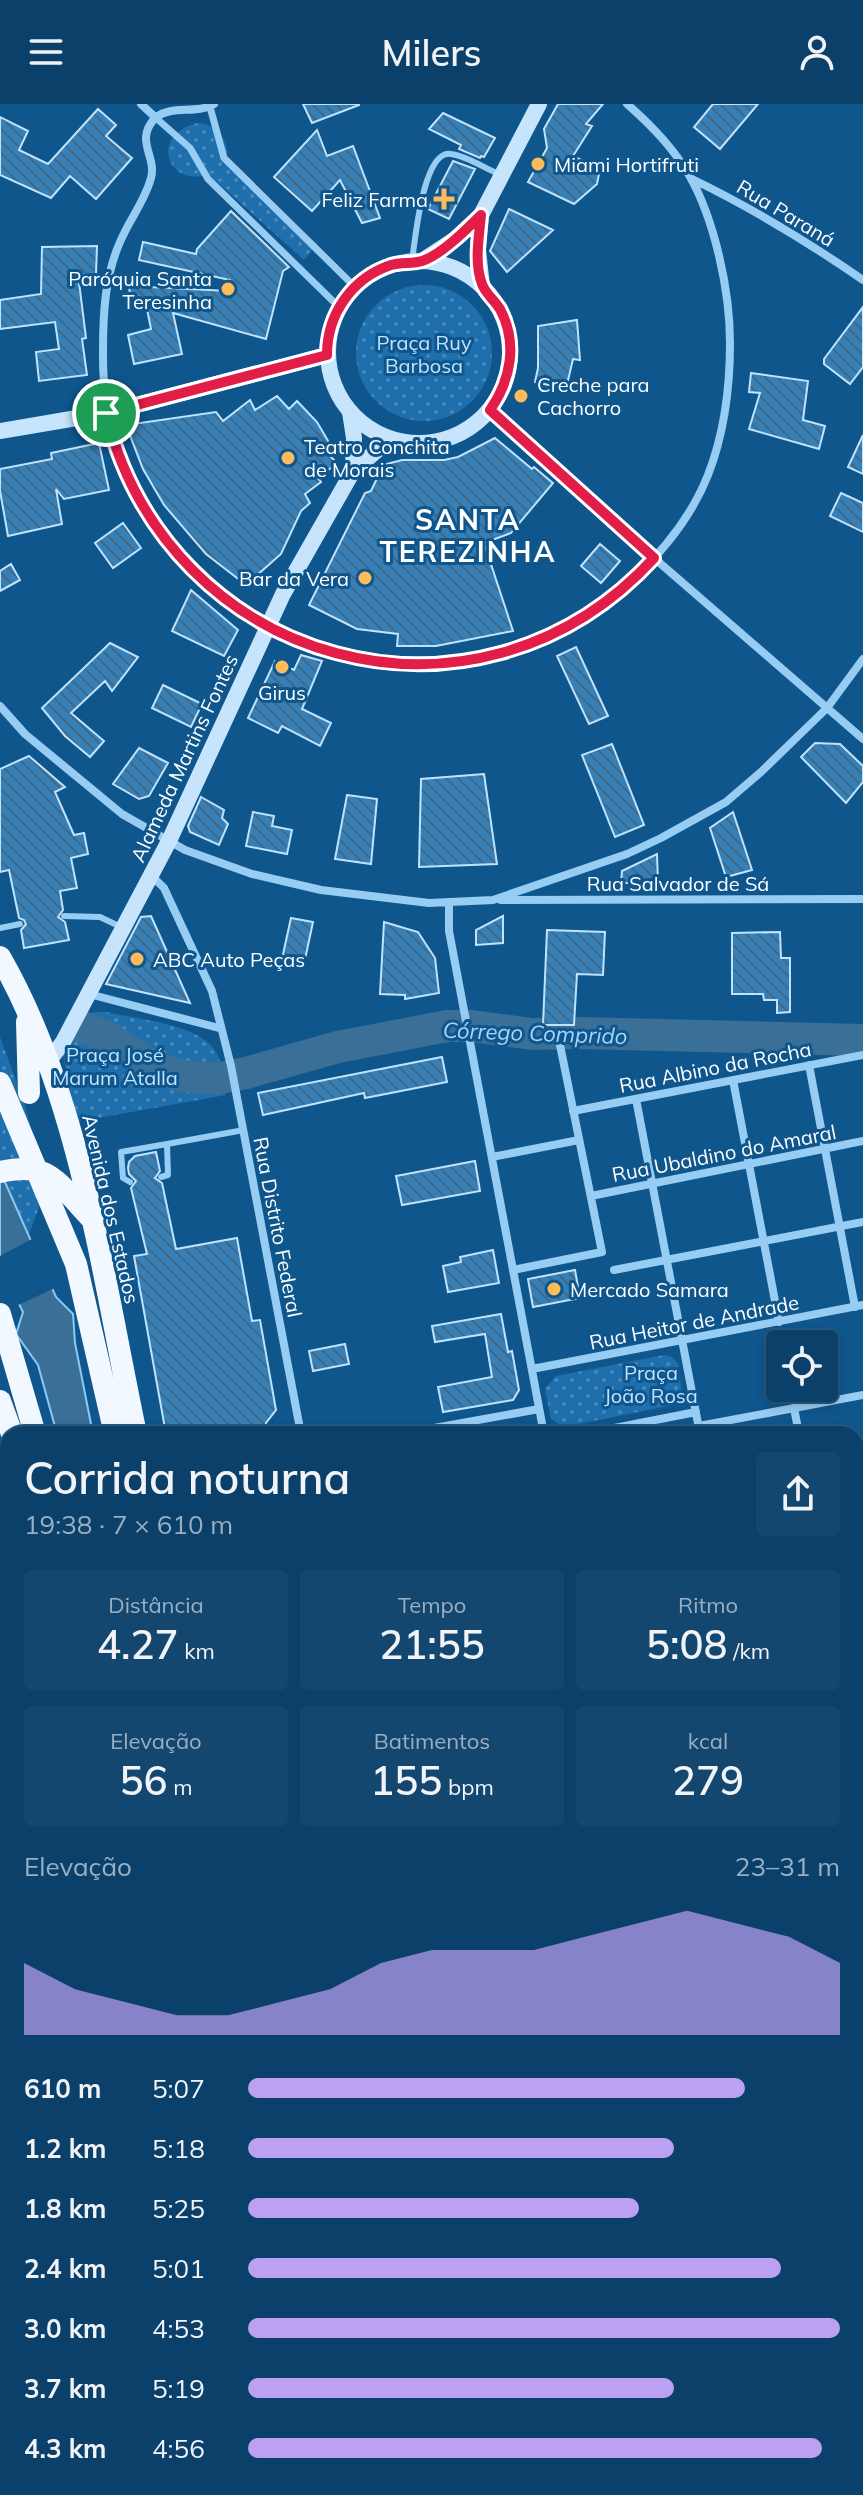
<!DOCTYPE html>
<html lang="pt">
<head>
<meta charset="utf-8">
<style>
  body { margin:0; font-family:Mulish,sans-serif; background:#144770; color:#f1f3f6; height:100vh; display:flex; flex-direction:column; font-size:30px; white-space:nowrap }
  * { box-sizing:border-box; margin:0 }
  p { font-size:26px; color:#9aafc1 }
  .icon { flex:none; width:44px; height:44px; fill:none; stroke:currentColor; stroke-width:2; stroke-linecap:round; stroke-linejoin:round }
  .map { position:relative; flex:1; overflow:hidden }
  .details { position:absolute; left:0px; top:1322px; width:864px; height:1070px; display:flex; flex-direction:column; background:#0b406a; border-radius:24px 24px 0 0; box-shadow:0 4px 12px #0003,0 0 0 2px #2b597e }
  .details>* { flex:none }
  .buttons { position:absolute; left:766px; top:1226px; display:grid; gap:16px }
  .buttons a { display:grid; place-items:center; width:72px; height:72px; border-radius:8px; background:#0b406a; box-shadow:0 4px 12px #0003,0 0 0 2px #2b597e; font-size:40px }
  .pin { position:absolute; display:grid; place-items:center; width:68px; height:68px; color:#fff; margin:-34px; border:4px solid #fff; border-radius:50%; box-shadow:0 2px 8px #0007 }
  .round { display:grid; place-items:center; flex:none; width:84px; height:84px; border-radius:8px; background:#144770 }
  .head { display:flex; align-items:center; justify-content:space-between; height:136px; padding:0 24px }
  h1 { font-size:44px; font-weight:600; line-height:60px }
  .metrics { display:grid; grid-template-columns:repeat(3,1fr); gap:12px; height:136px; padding:8px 24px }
  .metrics div { display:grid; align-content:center; border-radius:8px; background:#144770; text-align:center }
  .metrics b { font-size:40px; font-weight:600 }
  .metrics small { font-size:22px; font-weight:400 }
  .metrics p { font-size:22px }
  .chart { height:224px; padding:16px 24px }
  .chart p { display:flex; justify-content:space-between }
  .chart svg { width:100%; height:144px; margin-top:8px; fill:#bca0f2; opacity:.7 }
  ul { padding:0 24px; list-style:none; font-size:26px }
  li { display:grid; grid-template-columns:128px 96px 1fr; align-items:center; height:60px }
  li i { height:20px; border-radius:10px; background:#bca0f2 }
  header { display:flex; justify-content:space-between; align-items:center; height:104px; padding:0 24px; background:#0b406a; font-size:36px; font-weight:600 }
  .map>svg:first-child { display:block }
</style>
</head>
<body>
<header><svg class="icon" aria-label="menu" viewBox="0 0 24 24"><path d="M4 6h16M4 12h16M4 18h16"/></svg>Milers<svg class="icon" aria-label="person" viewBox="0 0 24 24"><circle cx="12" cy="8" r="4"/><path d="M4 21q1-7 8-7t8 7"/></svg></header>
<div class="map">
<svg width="863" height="2391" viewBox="0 0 863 2391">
  <defs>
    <pattern id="green-dots" width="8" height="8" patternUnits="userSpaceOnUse" patternTransform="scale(2)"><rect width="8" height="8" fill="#1e6fab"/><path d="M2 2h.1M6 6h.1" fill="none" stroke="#4b8cbc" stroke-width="1.8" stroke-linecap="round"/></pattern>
    <pattern id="building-back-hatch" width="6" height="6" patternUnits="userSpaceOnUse" patternTransform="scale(2)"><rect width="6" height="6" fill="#3780b7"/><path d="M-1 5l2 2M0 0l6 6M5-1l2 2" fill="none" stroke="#406987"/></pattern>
  </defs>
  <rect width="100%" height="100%" fill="#0f568d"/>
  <!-- green -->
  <path fill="url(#green-dots)" d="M197 19C215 19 224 31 228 48L221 56 317 140 304 156 208 70C171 85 146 33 197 19Z
    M356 249a68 68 0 1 1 136 0a68 68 0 1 1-136 0Z
    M95 908H106C136 915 201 920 216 948 223 960 224 977 226 991L76 1018 63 951 85 912Z
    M0 933 25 1001 33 1034 41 1098 28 1133 0 1067Z
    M664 1251 670 1252 678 1259 682 1291 673 1301 564 1323 551 1315 545 1285 556 1272Z"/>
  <!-- water -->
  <path fill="#3a6f97" stroke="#88c9f7" stroke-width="2" d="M0 1067 56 1193 73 1210 75 1239 93 1330H57L38 1261 16 1230 23 1208 0 1161Z"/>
  <!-- pier -->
  <path fill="#0f568d" d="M32 1135 55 1184 16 1202 0 1168V1152Z"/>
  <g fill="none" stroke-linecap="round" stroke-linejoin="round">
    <!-- river -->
    <path stroke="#3a6f97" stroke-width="32" d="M80 922 106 932 144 957 165 967 183 972 215 975 246 969 338 943 447 922H472L532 930 580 929 863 936
      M0 2308 8 2323
      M42 2384 46 2391"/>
  </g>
  <!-- building -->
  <path fill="url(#building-back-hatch)" stroke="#bee3fe" stroke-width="2" d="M303 0H359V1L312 19Z
    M558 0H603L586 20 592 22 573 52 600 65 597 80 574 100 528 78 547 44 544 25Z
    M713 0H758L720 45 694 23Z
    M98 5 116 21 106 32 132 54 96 95 70 72 51 94 0 71V13L28 27 19 46 48 60Z
    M443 9 495 34 484 53 481 52 480 54 459 45 461 41 429 25Z
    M317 26 327 52 353 42 380 114 362 119 340 76 312 107 274 73Z
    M453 57 475 65 449 115 428 105Z
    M509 105 553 126 507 168 490 147Z
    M231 107 289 163 283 167 266 235 173 209 182 250 134 260 128 231 151 225 146 200H131L129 182 229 187 230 176 139 156 143 138 196 150 197 145Z
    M97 142 96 170H78L86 234 82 235 87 271 39 277 36 248 59 245 55 218 0 225V196L41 190 42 143Z
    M863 203V263L850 280 824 260V255Z
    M577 216 580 256 573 255 566 285 535 278 538 264V222Z
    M751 269 808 277 803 316 825 322 819 345 749 325 760 289 749 288Z
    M277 292 289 305 297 297 317 318 331 342 326 348 337 359 318 374 321 378 305 390 310 399 301 407 281 450 246 481 206 450 164 401 143 365 126 321 216 308 223 317 250 296 255 306Z
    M863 331V370L848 363Z
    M495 334 532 365 534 363 553 379 511 429 484 439 513 527 436 542H397L398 530 357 525 309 501 365 389 371 387 380 368 379 362 402 356H444L458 353Z
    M99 339 109 386 64 395 56 385 62 420 8 432 0 387V365L52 355 51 349Z
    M841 389 863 399V428L830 412Z
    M123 419 141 444 113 464 95 439Z
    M600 440 620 457 601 479 581 462Z
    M11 460 20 476 0 487V467Z
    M191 486 238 526 224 552 172 527Z
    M110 539 138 553 112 587 105 577 71 609 104 637 90 653 65 632 42 604Z
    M576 543 608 612 589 620 557 552Z
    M301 551 322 557 302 605 331 619 320 642 282 622 278 629 248 614 275 557 294 566Z
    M163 581 202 600 191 623 152 604Z
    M815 639 840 640 863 662V678L846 699 801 653Z
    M612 640 644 721 615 733 582 651Z
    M139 644 168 659 149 692 139 695 113 680Z
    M29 652 65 683 55 688 74 731 84 729 88 750 71 754 77 784 60 787 63 806 58 813 65 818 69 836 24 844 21 826 26 820 24 816 19 814 9 766 0 768V665Z
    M484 670 497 760 419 763 421 675Z
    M347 691 377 695 371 760 335 755Z
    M201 693 224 706 222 714 228 720 219 741 190 728 188 722Z
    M253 708 274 712 272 722 292 726 287 750 246 742Z
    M733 708 752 766 726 773 710 724Z
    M657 750 658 779H621L622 767Z
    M151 812 190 899 106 880 141 813Z
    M503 812V839L476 841V826Z
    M291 814 313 818 304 860 282 855Z
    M384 818 418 828 435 854 439 889 405 895V891L380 890Z
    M547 826 605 828 603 871 577 870 574 921H543Z
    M780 828 781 854H790V908L777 909V896H764L763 890H732V829Z
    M442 953 447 978 365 994 364 989 263 1011 258 989Z
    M156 1048 160 1067 155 1074 162 1079 176 1145 237 1134 252 1217 260 1216 276 1306 266 1319 264 1330H166L134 1152 147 1150 131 1084 136 1077 129 1070 128 1064 129 1058 135 1052Z
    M475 1057 480 1087 402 1101 396 1072Z
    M493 1146 499 1179 448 1188 443 1162 461 1158 460 1153Z
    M575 1166 580 1194 533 1203 528 1175Z
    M501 1210 508 1248 512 1247 519 1286 513 1296 443 1308 438 1283 492 1273 485 1230 435 1238 432 1222Z
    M345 1240 349 1260 313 1267 309 1247Z"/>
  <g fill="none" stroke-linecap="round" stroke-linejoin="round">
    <!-- service -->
    <path stroke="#97ccf3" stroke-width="6" d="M412 157C415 137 423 45 451 50 467 52 484 64 499 70
      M64 812 100 813 123 824
      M0 824 20 820
      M167 1040 244 1026
      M130 1078 123 1074 121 1048 167 1040 168 1071 161 1073
      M820 2391 827 2384"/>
    <!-- pedestrian -->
    <path stroke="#97ccf3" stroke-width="7" d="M210 3 224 54 355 183
      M156 14 190 44 208 75 339 203"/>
    <!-- minor -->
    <path stroke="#97ccf3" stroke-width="8" d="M141 0 156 14
      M214 0C195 11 173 0 155 14 134 37 157 52 151 74 145 97 129 116 120 138 105 172 103 209 103 246 102 326 124 388 176 449 291 585 506 595 635 473 665 445 693 409 708 371 724 330 730 283 730 239 730 188 715 116 689 71 674 45 650 20 627 0
      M692 75C752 104 808 138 863 176
      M490 306 654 454 863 635
      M0 602 25 630 122 710 185 746 252 770 321 786 429 799 493 796 627 750 661 734 726 698 761 668 827 604 863 555
      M152 772 164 784 212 887 231 962 301 1330
      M501 796 863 795
      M449 798V827L544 1330
      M89 890 219 924
      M809 961 855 1203
      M733 976 779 1218
      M636 995 700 1330
      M573 1007 863 951
      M492 1053 579 1036
      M591 1092 863 1037
      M513 1166 602 1148 560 941
      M614 1166 863 1118
      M532 1265 863 1201
      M794 1304 799 1330
      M699 1322 863 1291
      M401 1330 539 1305
      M584 1330 696 1308
      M856 1373 863 1372
      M856 1453 863 1452
      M856 1501 863 1500
      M856 1597 863 1627
      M856 2131 860 2153 856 2161"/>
    <!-- tertiary -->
    <path stroke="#97ccf3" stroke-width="14" d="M856 1911H863
      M591 2391 596 2384"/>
    <!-- secondary -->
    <path stroke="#c6e5fd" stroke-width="16" d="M481 111 478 146 482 182
      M328 248a91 91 0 1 1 182 0a91 91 0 1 1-182 0Z
      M422 157 454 136 481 111 539 0
      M350 308 354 334 353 367
      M0 327 106 309 327 251
      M49 957 63 938 169 737 283 490 353 367 390 335"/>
    <!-- trunk -->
    <path stroke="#f1f8ff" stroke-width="22" d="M0 853C80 992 103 1174 136 1330
      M27 918 29 989
      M0 979 76 1160 115 1330
      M0 1068C50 1056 58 1080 90 1113
      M0 1210 35 1330
      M0 1297 12 1330
      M419 2384 423 2391
      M537 2384 541 2391"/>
    <!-- rail -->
    <path stroke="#fff" stroke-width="5" stroke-dasharray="14 6" stroke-linecap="butt" d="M0 2115 8 2130
      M0 2167 8 2182
      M121 2384 125 2391
      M149 2384 153 2391
      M179 2384 183 2391"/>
  </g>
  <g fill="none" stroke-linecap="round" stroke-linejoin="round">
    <!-- route casing -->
    <g stroke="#fff" stroke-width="16">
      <path id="route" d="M481 111C479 133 474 159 482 180 485 189 495 197 500 205 518 239 511 276 490 306L654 454C476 648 167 562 106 309L327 251C327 210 352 174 391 161 401 158 413 160 422 157 441 151 467 125 481 111Z"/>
    </g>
    <!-- route -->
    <use href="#route" stroke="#e11d48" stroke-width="10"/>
  </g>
  <!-- markers -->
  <g fill="#ffba59" stroke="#0f568d" stroke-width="3">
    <circle cx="538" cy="60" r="8"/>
    <path d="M440 83h8v8h8v8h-8v8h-8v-8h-8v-8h8z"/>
    <circle cx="228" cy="185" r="8"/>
    <circle cx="521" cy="292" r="8"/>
    <circle cx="288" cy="354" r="8"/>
    <circle cx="365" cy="474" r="8"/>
    <circle cx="282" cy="563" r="8"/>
    <circle cx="137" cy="855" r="8"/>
    <circle cx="554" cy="1185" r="8"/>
  </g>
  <g text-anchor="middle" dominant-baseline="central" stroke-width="6" stroke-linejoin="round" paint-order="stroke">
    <!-- poi labels -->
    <g font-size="20" fill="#fff" stroke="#0f568d" text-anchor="start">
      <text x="554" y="60">Miami Hortifruti</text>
      <text x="428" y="95" text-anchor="end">Feliz Farma</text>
      <text x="212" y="174" text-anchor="end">Paróquia Santa<tspan x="212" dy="23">Teresinha</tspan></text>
      <text x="537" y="280">Creche para<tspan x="537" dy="23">Cachorro</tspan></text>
      <text x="304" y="342">Teatro Conchita<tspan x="304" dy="23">de Morais</tspan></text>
      <text x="349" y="474" text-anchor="end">Bar da Vera</text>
      <text x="282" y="588" text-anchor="middle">Girus</text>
      <text x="153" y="855">ABC Auto Peças</text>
      <text x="570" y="1185">Mercado Samara</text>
    </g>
    <!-- street labels -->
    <g font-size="20" fill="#fff" stroke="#0f568d">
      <text transform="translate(786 109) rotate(31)">Rua Paraná</text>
      <text transform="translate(184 654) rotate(-65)">Alameda Martins Fontes</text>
      <text x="678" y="779">Rua Salvador de Sá</text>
      <text transform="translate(715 963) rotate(-11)">Rua Albino da Rocha</text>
      <text transform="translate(724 1049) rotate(-11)">Rua Ubaldino do Amaral</text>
      <text transform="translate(111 1105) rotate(77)">Avenida dos Estados</text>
      <text transform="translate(278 1123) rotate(79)">Rua Distrito Federal</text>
      <text transform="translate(694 1218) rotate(-11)">Rua Heitor de Andrade</text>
    </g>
    <!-- park labels -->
    <g font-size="20" fill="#bee3fe" stroke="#0f568d">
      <text x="424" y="238">Praça Ruy<tspan x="424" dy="23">Barbosa</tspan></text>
      <text x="115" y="950">Praça José<tspan x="115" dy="23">Marum Atalla</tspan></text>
      <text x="651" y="1268">Praça<tspan x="651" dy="23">João Rosa</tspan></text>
    </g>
    <!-- water labels -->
    <g font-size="22" font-style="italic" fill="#a3d6fa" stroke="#0f568d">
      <text transform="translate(535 929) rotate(2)">Córrego Comprido</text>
    </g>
    <!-- district labels -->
    <g font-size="28" font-weight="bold" letter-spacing="2" fill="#fff" stroke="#0f568d">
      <text x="468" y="415">SANTA<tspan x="468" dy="32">TEREZINHA</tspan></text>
    </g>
  </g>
</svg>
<div class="buttons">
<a><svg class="icon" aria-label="locate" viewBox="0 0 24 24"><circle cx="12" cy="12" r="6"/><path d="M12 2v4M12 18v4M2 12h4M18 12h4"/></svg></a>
</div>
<div class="pin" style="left:106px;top:309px;background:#1e9e55"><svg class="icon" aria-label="arrive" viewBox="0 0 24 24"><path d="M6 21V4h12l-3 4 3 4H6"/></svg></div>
<section class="details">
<div class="head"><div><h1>Corrida noturna</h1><p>19:38 · 7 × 610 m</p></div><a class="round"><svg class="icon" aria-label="share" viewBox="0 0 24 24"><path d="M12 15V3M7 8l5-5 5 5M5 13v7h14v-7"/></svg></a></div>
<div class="metrics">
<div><p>Distância</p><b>4.27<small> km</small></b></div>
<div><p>Tempo</p><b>21:55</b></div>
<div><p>Ritmo</p><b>5:08<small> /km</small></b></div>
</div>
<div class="metrics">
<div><p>Elevação</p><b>56<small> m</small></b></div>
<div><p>Batimentos</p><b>155<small> bpm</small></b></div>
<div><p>kcal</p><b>279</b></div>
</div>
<div class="chart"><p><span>Elevação</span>23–31 m</p>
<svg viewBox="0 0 160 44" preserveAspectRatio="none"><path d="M0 44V22L10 30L20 34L30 38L40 38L50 34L60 30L70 22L80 18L90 18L100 18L110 14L120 10L130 6L140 10L150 14L160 22V44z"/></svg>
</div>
<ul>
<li><b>610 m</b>5:07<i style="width:84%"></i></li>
<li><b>1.2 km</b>5:18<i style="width:72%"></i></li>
<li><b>1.8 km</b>5:25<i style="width:66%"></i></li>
<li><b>2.4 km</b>5:01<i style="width:90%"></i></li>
<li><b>3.0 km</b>4:53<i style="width:100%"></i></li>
<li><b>3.7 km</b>5:19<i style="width:72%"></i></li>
<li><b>4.3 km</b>4:56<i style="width:97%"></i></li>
</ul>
</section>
</div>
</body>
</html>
